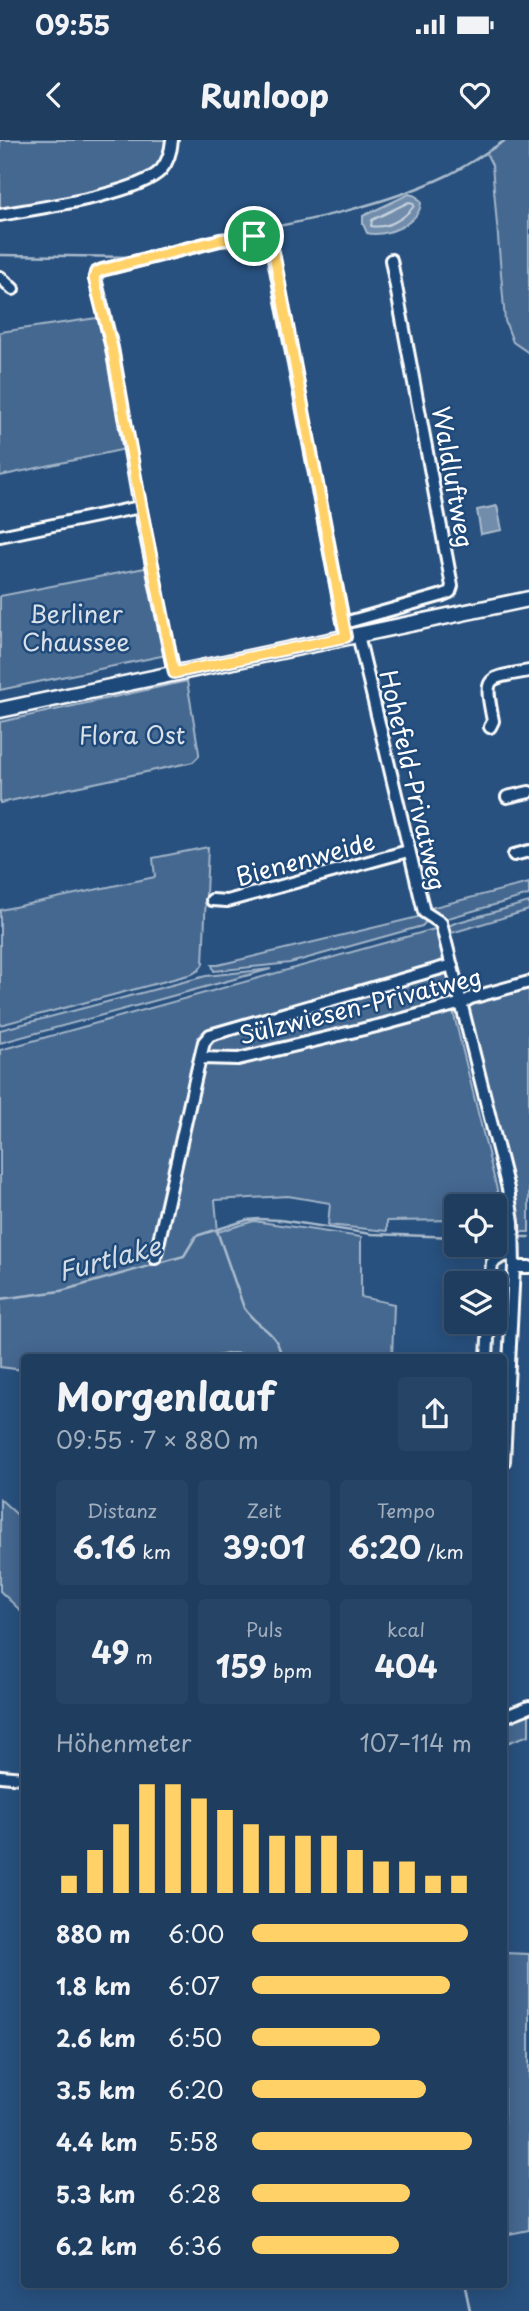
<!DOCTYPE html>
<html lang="de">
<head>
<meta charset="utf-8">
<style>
  body { margin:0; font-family:"Playpen Sans",sans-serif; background:#264465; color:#f1f3f6; height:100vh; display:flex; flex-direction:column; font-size:26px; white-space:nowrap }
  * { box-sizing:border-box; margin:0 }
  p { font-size:23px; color:#a1aebd }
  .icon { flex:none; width:38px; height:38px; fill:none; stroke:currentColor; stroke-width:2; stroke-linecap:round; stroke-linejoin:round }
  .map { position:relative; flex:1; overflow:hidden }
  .side { position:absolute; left:21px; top:1214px; width:486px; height:934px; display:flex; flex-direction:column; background:#1e3d5f; border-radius:7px; box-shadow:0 4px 18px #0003,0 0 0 2px #3c5674 }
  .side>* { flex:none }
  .tools { position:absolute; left:444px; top:1054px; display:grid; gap:14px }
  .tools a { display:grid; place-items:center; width:63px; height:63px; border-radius:7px; background:#1e3d5f; box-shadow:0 4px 18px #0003,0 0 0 2px #3c5674; font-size:35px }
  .pin { position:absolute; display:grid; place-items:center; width:60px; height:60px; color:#fff; margin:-30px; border:4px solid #fff; border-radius:50%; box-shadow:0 2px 7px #0007 }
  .round { display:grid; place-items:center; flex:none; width:74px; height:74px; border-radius:7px; background:#264465 }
  .headline { display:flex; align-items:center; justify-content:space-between; height:119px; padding:0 35px }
  h1 { font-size:38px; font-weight:700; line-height:52px }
  .stats { display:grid; grid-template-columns:repeat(3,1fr); gap:10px; height:119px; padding:7px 35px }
  .stats div { display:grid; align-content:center; border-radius:7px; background:#264465; text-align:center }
  .stats b { font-size:30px; font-weight:700 }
  .stats small { font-size:19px; font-weight:400 }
  .stats p { font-size:19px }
  .chart { height:196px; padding:14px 35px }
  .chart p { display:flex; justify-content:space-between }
  .chart svg { width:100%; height:126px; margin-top:7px; stroke:#ffd166; stroke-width:6 }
  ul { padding:0 35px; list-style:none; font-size:23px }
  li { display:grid; grid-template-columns:112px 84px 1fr; align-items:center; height:52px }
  li i { height:18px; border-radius:9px; background:#ffd166 }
  .status { display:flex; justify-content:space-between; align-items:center; height:49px; padding:0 35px; background:#1e3d5f; direction:ltr }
  .status svg { height:19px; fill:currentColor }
  header { display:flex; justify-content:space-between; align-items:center; height:91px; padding:0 35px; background:#1e3d5f; font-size:32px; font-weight:700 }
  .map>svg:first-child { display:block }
</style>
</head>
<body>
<div class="status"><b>09:55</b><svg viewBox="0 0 49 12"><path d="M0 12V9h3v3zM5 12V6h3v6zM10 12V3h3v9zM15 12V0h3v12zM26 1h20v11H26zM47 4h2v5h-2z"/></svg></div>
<header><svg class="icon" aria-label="back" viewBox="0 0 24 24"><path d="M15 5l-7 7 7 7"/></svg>Runloop<svg class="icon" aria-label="heart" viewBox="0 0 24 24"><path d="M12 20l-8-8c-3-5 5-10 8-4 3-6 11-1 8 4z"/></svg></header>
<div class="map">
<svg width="529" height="2171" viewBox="0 0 529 2171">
  <rect width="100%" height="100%" fill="#28517f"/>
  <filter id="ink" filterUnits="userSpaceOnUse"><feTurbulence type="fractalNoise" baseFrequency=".0143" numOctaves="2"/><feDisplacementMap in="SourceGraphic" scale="14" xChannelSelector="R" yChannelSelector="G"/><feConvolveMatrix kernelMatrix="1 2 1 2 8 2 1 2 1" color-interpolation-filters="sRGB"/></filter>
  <g filter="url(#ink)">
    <!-- green -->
    <path fill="#446890" stroke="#a2b4c8" stroke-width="2" d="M0 0H169L161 23 147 35 107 50 0 70Z
      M506 0H529V213L513 202 505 181 492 25 486 13Z
      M104 177 130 308 0 336V192Z
      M150 427 166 515 0 550V456Z
      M187 541 199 613V616L193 622 0 663V582Z
      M208 707 203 824 199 830 192 834 0 885V770L155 737 153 718Z
      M529 743V755L445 779 426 769Z
      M529 762V770L448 794 446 787 455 783Z
      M422 776 428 780 422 786 290 823 214 831 212 825H218Z
      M438 788 455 857 453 871 502 1070 495 1073V1066H457V1080L387 1081V1091L328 1085 330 1063 288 1056 215 1060 218 1092 254 1081 361 1097V1157L394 1164 392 1218H275L274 1215 232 1213 205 1218H24V1230L0 1227V910Z
      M271 829 0 903V890L206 836Z
      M529 845V1092H518L516 1064 466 867 469 863Z
      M0 1359 24 1381V1474L0 1451Z
      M529 1572V1595L504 1604V1584Z
      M504 1813 529 1814V2090L504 2095Z"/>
    <!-- water -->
    <path fill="#718dab" stroke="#aabbcd" stroke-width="2" d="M409 54 416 56 421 62C421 83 385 98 367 93L363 84V76Z
      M497 366 502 390 481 394 477 370Z"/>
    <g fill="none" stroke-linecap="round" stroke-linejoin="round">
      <!-- shore -->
      <path stroke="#c6d1dd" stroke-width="2" d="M409 62 413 63 414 66C404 79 387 89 371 86L372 80Z"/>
      <!-- stream -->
      <path stroke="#aabbcd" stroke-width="2.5" d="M242 93C308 81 385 65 446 36 467 26 486 12 506 0
        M0 115 133 117
        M217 1091 244 1168C260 1191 276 1188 282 1218
        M495 1097H512
        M518 1097H529
        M0 1159 61 1151 184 1116 196 1096 247 1080 259 1079 280 1080 371 1094 457 1097
        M465 2146 470 2171"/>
      <!-- minor casing -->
      <g stroke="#fff" stroke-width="16">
        <path id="minor" d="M0 75C37 68 137 55 161 30 168 22 171 11 172 0
          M0 137 13 149
          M0 396 140 367
          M344 483 443 455 450 452 452 446 391 120
          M358 495 424 772 441 783 508 1049 513 1082 514 1127 504 1321
          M174 533 140 367 112 208 95 138 96 133 102 130 220 100 257 96 265 98 271 103 346 497
          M490 587 493 581C484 535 485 539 529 531
          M507 657 529 652
          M514 715 529 711
          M212 760 227 761 408 711
          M201 918 238 919 385 884 462 863 471 858 529 842
          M155 1118 197 931 204 902 210 895 452 825
          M514 1127H529
          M490 1143 492 1123 501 1117 513 1114
          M487 1218 489 1181
          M504 1577 529 1567
          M0 1636 24 1638"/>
      </g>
      <!-- major casing -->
      <g stroke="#fff" stroke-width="19">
        <path id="major" d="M0 570 529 459"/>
      </g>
      <!-- minor -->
      <use href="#minor" stroke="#1f4a7a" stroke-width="10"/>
      <!-- major -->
      <use href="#major" stroke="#1f4a7a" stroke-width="14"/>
    </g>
  </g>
  <g fill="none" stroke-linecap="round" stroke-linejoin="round" filter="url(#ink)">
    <!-- route casing -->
    <g stroke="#fff" stroke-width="14">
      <path id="route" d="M254 96 267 99 274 114 346 497 174 533 141 366 112 208 94 138 96 133 102 130 220 100Z"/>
    </g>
    <!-- route -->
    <use href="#route" stroke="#ffd166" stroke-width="9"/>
  </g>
  <g text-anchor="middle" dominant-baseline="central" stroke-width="5" stroke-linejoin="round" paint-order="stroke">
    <!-- street labels -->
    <g font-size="24" fill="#fff" stroke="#1f4a7a">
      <text transform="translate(454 337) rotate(80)">Waldluftweg</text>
      <text transform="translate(414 640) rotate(77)">Hohefeld-Privatweg</text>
      <text transform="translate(305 718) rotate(-15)">Bienenweide</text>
      <text transform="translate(360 865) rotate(-14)">Sülzwiesen-Privatweg</text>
    </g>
    <!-- park labels -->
    <g font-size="24" fill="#dae1e9" stroke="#1f4a7a">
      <text x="76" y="473">Berliner<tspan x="76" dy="28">Chaussee</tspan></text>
      <text x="132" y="594">Flora Ost</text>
    </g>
    <!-- water labels -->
    <g font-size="26" font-style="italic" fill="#d4dde6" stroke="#1f4a7a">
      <text transform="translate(109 1118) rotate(-15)">Furtlake</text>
    </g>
  </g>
</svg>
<div class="tools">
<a><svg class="icon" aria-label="locate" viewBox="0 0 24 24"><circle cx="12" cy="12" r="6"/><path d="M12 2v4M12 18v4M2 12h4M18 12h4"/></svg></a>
<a><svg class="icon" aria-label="layers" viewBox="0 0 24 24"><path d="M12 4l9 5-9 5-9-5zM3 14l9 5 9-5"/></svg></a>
</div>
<div class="pin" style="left:254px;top:96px;background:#1e9e55"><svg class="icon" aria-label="arrive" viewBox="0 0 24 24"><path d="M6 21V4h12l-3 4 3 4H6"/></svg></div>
<section class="side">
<div class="headline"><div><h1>Morgenlauf</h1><p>09:55 · 7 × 880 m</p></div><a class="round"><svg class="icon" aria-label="share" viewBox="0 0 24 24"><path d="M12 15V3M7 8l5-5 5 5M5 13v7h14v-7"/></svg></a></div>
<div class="stats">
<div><p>Distanz</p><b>6.16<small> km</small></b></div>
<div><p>Zeit</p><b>39:01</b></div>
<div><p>Tempo</p><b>6:20<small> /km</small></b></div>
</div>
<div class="stats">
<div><b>49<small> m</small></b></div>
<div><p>Puls</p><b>159<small> bpm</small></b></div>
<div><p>kcal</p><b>404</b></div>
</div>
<div class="chart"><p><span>Höhenmeter</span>107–114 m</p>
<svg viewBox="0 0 160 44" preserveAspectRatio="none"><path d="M5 44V38M15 44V29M25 44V20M35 44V6M45 44V6M55 44V11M65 44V15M75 44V20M85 44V24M95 44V24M105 44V24M115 44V29M125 44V33M135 44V33M145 44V38M155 44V38"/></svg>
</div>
<ul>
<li><b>880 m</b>6:00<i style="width:98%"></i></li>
<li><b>1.8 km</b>6:07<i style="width:90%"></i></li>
<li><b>2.6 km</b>6:50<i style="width:58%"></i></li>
<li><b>3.5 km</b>6:20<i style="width:79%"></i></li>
<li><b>4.4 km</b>5:58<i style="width:100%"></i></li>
<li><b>5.3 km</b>6:28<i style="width:72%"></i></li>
<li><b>6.2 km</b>6:36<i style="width:67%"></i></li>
</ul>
</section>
</div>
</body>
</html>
